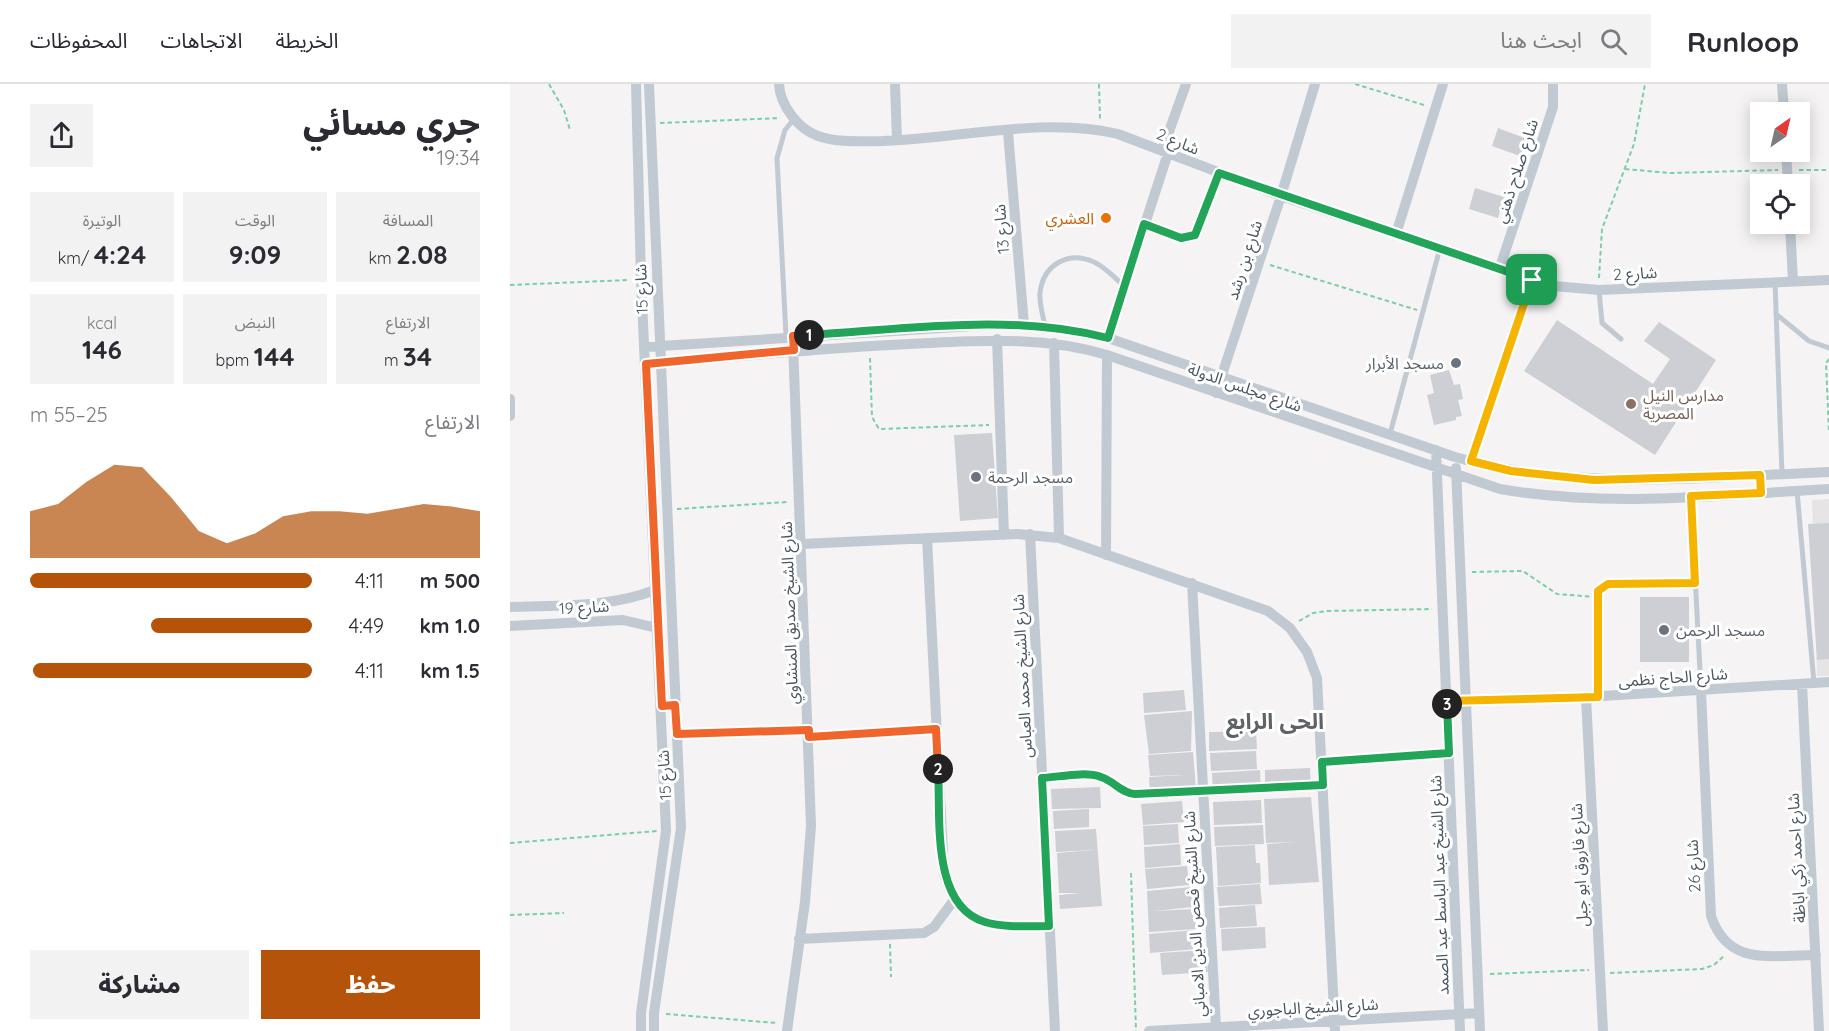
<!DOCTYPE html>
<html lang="ar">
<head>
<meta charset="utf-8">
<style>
  body { margin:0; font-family:Quicksand,"Noto Sans Arabic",sans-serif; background:#f2f2f3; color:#2b2b33; direction:rtl; height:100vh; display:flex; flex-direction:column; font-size:22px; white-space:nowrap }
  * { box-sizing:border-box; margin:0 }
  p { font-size:20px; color:#7c7c81 }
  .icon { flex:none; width:33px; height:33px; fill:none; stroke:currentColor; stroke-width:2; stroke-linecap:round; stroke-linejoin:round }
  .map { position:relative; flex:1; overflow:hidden; direction:ltr }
  .side { display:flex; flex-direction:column; background:#fff; width:510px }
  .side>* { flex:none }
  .needle { width:39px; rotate:34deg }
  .fabs { position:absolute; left:1240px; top:18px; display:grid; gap:12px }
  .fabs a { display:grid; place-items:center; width:60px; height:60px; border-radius:0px; background:#fff; box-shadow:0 3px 15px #0003; font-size:30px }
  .pin { position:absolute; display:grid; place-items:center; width:51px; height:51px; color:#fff; margin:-26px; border-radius:12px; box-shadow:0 3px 9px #0006 }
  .km { position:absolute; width:30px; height:30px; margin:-15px; border-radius:50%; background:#222; color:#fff; font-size:16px; line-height:30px; text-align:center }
  .round { display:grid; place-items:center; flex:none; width:63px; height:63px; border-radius:0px; background:#f2f2f3 }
  .summary { display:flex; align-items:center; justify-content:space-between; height:102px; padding:0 30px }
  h1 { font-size:33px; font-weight:800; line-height:45px }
  .stats { display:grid; grid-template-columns:repeat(3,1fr); gap:9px; height:102px; padding:6px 30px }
  .stats div { display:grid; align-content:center; border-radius:0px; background:#f2f2f3; text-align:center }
  .stats b { font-size:26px; font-weight:800 }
  .stats small { font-size:16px; font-weight:400 }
  .stats p { font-size:16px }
  .chart { height:168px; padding:12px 30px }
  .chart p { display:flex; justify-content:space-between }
  .chart svg { width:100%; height:108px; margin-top:6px; fill:#b45309; opacity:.7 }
  .action { display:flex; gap:12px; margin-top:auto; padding:12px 30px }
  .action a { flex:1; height:69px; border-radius:0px; background:#b45309; color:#fff; font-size:24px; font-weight:800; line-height:69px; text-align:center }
  .action a+a { background:#f2f2f3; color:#2b2b33 }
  ul { padding:0 30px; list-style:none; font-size:20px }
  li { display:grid; grid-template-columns:96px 72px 1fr; align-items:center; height:45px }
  li i { height:15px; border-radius:8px; background:#b45309 }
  header { display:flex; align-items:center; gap:36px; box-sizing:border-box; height:84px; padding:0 30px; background:#fff; border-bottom:2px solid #e1e1e2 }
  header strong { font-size:28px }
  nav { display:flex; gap:33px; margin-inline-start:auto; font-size:21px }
  .search { width:420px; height:54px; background:#f2f2f3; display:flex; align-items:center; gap:15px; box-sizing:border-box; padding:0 21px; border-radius:0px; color:#7c7c81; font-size:22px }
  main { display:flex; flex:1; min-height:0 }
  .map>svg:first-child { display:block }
</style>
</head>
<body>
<header>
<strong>Runloop</strong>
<div class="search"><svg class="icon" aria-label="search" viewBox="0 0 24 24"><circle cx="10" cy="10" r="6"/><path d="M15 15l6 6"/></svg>ابحث هنا</div>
<nav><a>الخريطة</a><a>الاتجاهات</a><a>المحفوظات</a></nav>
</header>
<main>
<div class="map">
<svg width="1319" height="947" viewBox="0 0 1319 947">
  <rect width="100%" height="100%" fill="#f5f3f3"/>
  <!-- education -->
  <path fill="#e6e4e5" d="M1319 415V592H1307L1302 416Z"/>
  <!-- building -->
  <path fill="#cdcfd5" d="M988 44 1017 55 1010 72 982 62Z
    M965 104 994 113 988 134 959 125Z
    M1047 236 1143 300 1160 275 1134 257 1149 238 1206 276 1145 371 1014 287Z
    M939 286 944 301 950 300 953 315 948 316 952 332 946 333V336L924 341 917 311 924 309 920 291Z
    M482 349 488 434 450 437 444 351Z
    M1319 439V575L1307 576 1298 440Z
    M1130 513H1179V578H1130Z
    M674 606 676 626 634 629 633 609Z
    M682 627 681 667 639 670 634 631Z
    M746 647 747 665 699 667V648Z
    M746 667 747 685 701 687 700 669Z
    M683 668 686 705 640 708 639 693 675 691 640 692 638 671Z
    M800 684 801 705 755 707V686Z
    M750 686 751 709 703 711 702 689Z
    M590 703 591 724 542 725 541 705Z
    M801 713 809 798 759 801 757 760 787 758 756 759 754 715Z
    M751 716 752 739 704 741 703 718Z
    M672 717 674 738 633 741 631 720Z
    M579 725V743L544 745 543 727Z
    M668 740 669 759 634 761 633 742Z
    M753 741 754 760 705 762 704 743Z
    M586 745 592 822 550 825 549 811 571 809H549L547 769 584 766 546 768 545 747Z
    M670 760 671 781 635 784 634 763Z
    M745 761 746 779H750L751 799 708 802 706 763Z
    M677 782 679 801 637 805 635 785Z
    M750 800 752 820 709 822 707 803Z
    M682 803 683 823 644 827 685 825 686 845 639 848 637 807Z
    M745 821 747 842 710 844 709 824Z
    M755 843 756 864 712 867 711 845Z
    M685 846 686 865 640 869 639 850Z
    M696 866 698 888 652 891 650 869Z"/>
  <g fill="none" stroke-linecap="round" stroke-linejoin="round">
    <!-- path -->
    <path stroke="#7ad0a6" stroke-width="2" stroke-dasharray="4.5 3" stroke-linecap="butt" d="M39 0 54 26 60 46
      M589 0 590 36
      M845 0 914 21
      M150 39 270 34
      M1115 85 1160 89 1268 86
      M1289 86H1319
      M646 144 671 154 685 151 706 97
      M760 181 907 226
      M1089 194 1092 145 1124 60 1135 0
      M0 201 119 196
      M360 274 362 333 369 345 479 341
      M1319 275 1316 279 1319 349
      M167 425 278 418
      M962 488 1013 487 1047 510 1086 513
      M789 537 803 529 817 527 922 525
      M1088 601V507L1098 500 1178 499
      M179 649 287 646
      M309 652 417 645
      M820 678 929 670
      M544 693 585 691 619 710 683 707
      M704 706 803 701
      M0 759 147 747
      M621 789 626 947
      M0 831 54 829
      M380 860 381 893
      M1100 889 1192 885 1204 881 1215 871
      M980 890 1079 886
      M156 930 267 939"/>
    <!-- lane -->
    <path stroke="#c1cad2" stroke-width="5" d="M1265 198 1272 390
      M1089 206 1092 239 1111 255
      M1266 230 1299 257 1319 264
      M535 242C533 232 529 219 530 209 533 181 558 166 584 178 595 183 605 194 614 202
      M276 252 267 74 275 46 284 35
      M880 350 930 164
      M961 377 1022 196
      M1287 407 1304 599
      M1181 414 1191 606"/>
    <!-- street -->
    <path stroke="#c1cad2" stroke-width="10" d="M126 0 131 195 156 747 131 929V947
      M139 0 171 744 144 929V947
      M269 0C270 21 288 45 308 52 328 59 351 57 372 57 447 55 536 32 608 50L771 112 1044 202 1089 206 1319 196
      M385 0 387 56
      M1272 0 1274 28
      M498 48 514 241
      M652 67 676 0
      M1276 68 1278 100
      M1280 140 1283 197
      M886 150 933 0
      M990 183 1043 23V0
      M598 254 658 69
      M487 255 494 451
      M544 259 549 454
      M135 263 479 241 535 242 598 254 945 373C1068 408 1194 393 1319 388
      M136 280C224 273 311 264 399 260 467 257 531 251 597 271L990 405C1099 424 1209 411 1319 405
      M706 309 771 112 805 0
      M0 315V332
      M926 366 950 947
      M946 384 970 947
      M520 450 545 947
      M417 454 434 790C450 846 491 842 539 842
      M291 460 507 450 549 454 758 527 780 544 797 568 807 594 825 947
      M596 471 597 271
      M682 499 706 943
      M0 523C49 521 99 524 145 506
      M0 542 113 536 147 544
      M1292 600 1309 947
      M1191 606 1201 832C1218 883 1261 871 1306 871
      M1076 613 1093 947
      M937 617 1076 613 1319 598
      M289 855 414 849 424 843 444 816
      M277 947 295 818 301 742 283 259
      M639 947 969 929"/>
  </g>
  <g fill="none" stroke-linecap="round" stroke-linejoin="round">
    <!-- split-1 casing -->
    <g stroke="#fff" stroke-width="12">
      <path id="split-1" d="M299 251C398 245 501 229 598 254L634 140 671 154 685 151 709 89 1022 196"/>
    </g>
    <!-- split-2 casing -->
    <g stroke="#fff" stroke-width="12">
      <path id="split-2" d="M299 251 283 252 284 266 136 280 152 622 165 621 167 650 299 646V653L426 645 428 685"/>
    </g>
    <!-- split-3 casing -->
    <g stroke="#fff" stroke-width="12">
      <path id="split-3" d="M428 685C431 731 420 822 475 838 495 844 518 842 539 842L532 694C550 693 574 687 591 693 604 697 611 709 625 710L813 701 812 678 939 669 937 620"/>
    </g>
    <!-- split-4 casing -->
    <g stroke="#fff" stroke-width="12">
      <path id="split-4" d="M937 620V617L1088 613V507L1098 500 1185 499 1181 412 1251 409 1250 391 1084 396 1001 387 961 377 1022 196"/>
    </g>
    <!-- split-1 -->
    <use href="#split-1" stroke="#22a559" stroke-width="8"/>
    <!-- split-2 -->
    <use href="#split-2" stroke="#f0652b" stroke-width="8"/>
    <!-- split-3 -->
    <use href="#split-3" stroke="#22a559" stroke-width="8"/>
    <!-- split-4 -->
    <use href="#split-4" stroke="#f5b400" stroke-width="8"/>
  </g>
  <!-- markers -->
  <circle fill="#e8710a" stroke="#fff" stroke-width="2" cx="596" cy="134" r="6"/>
  <g fill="#6b7280" stroke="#fff" stroke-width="2">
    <circle cx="946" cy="279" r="6"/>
    <circle cx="466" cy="393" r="6"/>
    <circle cx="1154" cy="546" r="6"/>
  </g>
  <circle fill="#8d6e63" stroke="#fff" stroke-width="2" cx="1121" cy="320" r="6"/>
  <g text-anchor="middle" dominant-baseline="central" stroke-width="6" stroke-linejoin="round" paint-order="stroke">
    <!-- street labels -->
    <g font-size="16" fill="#4a5661" stroke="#fff">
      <text transform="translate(668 57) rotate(22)">شارع 2</text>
      <text transform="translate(1006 87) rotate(-72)">شارع صلاح ذهني</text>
      <text transform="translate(491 145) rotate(-95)">شارع 13</text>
      <text transform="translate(734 176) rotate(-72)">شارع بن رشد</text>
      <text transform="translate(1125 189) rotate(-3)">شارع 2</text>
      <text transform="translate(131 205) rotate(-92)">شارع 15</text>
      <text transform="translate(735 303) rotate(19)">شارع مجلس الدولة</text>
      <text transform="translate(74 523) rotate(-3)">شارع 19</text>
      <text transform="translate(279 529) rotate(-92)">شارع الشيخ صديق المنشاوي</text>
      <text transform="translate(512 592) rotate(-93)">شارع الشيخ محمد العباس</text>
      <text transform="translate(1163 593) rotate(-4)">شارع الحاج نظمى</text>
      <text transform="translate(154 691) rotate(-93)">شارع 15</text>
      <text transform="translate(1286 774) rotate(-93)">شارع احمد زكي اباظة</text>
      <text transform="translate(1069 781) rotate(-93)">شارع فاروق ابو جبل</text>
      <text transform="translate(1183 782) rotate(-93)">شارع 26</text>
      <text transform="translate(929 801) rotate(-92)">شارع الشيخ عبد الباسط عبد الصمد</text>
      <text transform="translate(684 830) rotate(-93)">شارع الشيخ فحص الدين الامباني</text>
      <text transform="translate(803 923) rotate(-3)">شارع الشيخ الباجوري</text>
    </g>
    <!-- food labels -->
    <g font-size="16" fill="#c56008" stroke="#fff" text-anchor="end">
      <text x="584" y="134">العشري</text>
    </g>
    <!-- worship labels -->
    <g font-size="16" fill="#5b616d" stroke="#fff" text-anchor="start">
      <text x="934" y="279" text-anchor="end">مسجد الأبرار</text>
      <text x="478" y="393">مسجد الرحمة</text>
      <text x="1166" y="546">مسجد الرحمن</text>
    </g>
    <!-- education labels -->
    <g font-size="16" fill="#785e54" stroke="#fff" text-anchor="start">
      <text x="1133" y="311">مدارس النيل<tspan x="1133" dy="18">المصرية</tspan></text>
    </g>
    <!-- district labels -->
    <g font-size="22" font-weight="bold" fill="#5f6368" stroke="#fff">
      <text x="765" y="637">الحى الرابع</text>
    </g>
  </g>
</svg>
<div class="fabs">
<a><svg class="needle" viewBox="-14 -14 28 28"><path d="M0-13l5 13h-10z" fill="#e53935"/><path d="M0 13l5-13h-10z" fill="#7c7c81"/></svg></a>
<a><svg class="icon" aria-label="locate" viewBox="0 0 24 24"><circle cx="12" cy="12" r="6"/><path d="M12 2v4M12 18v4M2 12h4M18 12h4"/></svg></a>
</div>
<div class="pin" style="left:1022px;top:196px;background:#1e9e55"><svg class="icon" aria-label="arrive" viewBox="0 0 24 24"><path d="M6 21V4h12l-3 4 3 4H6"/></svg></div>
<b class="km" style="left:299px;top:251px">1</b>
<b class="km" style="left:428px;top:685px">2</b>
<b class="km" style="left:937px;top:620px">3</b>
</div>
<section class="side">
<div class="summary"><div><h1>جري مسائي</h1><p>19:34</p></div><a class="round"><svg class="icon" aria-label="share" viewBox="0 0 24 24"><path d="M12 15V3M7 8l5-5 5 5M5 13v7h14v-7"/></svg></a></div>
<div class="stats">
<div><p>المسافة</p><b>2.08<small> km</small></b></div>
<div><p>الوقت</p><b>9:09</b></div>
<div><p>الوتيرة</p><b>4:24<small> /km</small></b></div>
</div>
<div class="stats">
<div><p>الارتفاع</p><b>34<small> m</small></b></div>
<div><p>النبض</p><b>144<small> bpm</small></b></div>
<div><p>kcal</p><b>146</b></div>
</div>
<div class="chart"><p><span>الارتفاع</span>25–55 m</p>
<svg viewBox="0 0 160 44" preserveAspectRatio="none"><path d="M0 44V25L10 22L20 13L30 6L40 7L50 19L60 33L70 38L80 34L90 27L100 25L110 25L120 26L130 24L140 22L150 23L160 25V44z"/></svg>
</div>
<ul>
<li><b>500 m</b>4:11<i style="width:100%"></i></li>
<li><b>1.0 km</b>4:49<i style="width:57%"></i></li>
<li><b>1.5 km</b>4:11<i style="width:99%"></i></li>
</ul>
<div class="action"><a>حفظ</a><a>مشاركة</a></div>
</section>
</main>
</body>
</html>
